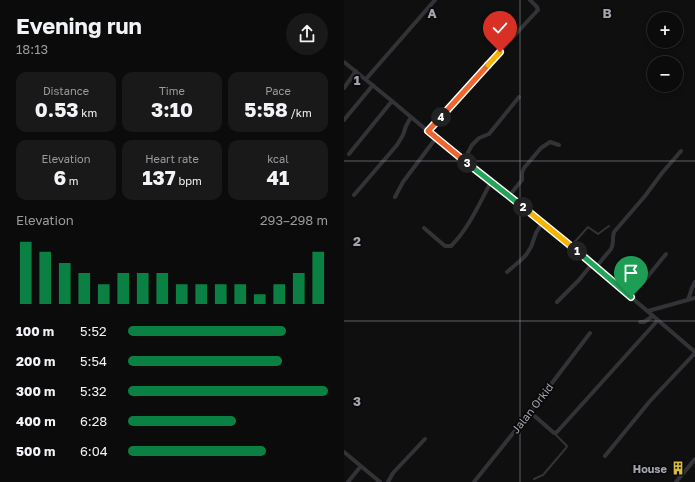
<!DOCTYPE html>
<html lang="en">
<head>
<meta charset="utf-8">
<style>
  body { margin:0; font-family:"Golos Text",sans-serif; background:#19191a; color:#f1f3f6; height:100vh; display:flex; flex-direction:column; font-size:15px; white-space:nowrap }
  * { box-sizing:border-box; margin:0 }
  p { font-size:13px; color:#9a9b9d }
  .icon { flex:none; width:22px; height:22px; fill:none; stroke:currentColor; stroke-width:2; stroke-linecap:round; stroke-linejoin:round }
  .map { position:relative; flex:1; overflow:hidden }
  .details { display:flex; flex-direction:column; background:#0b0b0c; width:344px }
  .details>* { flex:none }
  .controls { position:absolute; left:303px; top:12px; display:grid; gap:8px }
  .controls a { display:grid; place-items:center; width:36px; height:36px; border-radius:50%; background:#0b0b0c; box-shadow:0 2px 6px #0003,0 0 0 1px #2b2b2d; font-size:20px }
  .pin { position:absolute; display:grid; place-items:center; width:34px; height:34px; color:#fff; margin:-41px -17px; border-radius:50% 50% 50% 0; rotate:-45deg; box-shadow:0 0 4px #0007 }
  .pin .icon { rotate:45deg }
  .km { position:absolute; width:20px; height:20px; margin:-10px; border-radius:50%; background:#222; color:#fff; font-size:11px; line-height:20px; text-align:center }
  .round { display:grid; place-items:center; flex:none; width:42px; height:42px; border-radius:21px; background:#19191a }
  .head { display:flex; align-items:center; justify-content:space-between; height:68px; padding:0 16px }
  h1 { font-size:22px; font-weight:700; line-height:30px }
  .metrics { display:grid; grid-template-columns:repeat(3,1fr); gap:6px; height:68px; padding:4px 16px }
  .metrics div { display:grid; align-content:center; border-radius:10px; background:#19191a; text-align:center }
  .metrics b { font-size:20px; font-weight:700 }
  .metrics small { font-size:11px; font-weight:400 }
  .metrics p { font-size:11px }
  .chart { height:112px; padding:8px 16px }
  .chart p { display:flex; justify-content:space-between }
  .chart svg { width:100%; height:72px; margin-top:4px; stroke:#0b8043; stroke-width:6 }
  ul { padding:0 16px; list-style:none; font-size:13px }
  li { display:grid; grid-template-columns:64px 48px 1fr; align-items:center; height:30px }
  li i { height:10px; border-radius:5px; background:#0b8043 }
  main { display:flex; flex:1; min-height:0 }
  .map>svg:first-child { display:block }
</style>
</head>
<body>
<main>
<section class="details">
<div class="head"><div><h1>Evening run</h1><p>18:13</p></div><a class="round"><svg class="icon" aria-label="share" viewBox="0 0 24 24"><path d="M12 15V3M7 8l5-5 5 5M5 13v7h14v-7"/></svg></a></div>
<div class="metrics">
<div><p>Distance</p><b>0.53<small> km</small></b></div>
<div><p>Time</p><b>3:10</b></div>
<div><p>Pace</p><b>5:58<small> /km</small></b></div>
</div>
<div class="metrics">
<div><p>Elevation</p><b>6<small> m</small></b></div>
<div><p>Heart rate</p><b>137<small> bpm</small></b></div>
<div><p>kcal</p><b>41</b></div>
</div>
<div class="chart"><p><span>Elevation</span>293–298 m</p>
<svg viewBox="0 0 160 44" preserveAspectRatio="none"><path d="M5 44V6M15 44V12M25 44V19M35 44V25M45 44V32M55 44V25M65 44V25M75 44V25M85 44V32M95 44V32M105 44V32M115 44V32M125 44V38M135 44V32M145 44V25M155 44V12"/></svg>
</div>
<ul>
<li><b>100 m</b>5:52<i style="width:79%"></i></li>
<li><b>200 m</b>5:54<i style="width:77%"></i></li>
<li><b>300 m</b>5:32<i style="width:100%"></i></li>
<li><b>400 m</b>6:28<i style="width:54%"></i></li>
<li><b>500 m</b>6:04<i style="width:69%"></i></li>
</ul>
</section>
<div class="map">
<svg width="351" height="482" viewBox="0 0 351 482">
  <rect width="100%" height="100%" fill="#0f0f10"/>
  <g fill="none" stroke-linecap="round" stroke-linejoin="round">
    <!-- lane -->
    <path stroke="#333337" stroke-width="2" d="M227 246 244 227 254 234 265 226
      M190 479 199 475 222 448 223 446 210 433"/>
    <!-- street -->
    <path stroke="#333337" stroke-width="4" d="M0 62 48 101 92 138 165 196 252 267 351 352
      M22 79 91 0
      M0 88 12 71
      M0 120 29 85
      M83 131 192 12 194 10 193 7 186 0
      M5 154 48 101
      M120 160 128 145 135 138 145 134 175 97
      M10 195 53 145 59 135 62 126 67 117
      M165 196 178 180V173L180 168 197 148 206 142 215 145
      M51 197 59 182 92 138
      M80 228 101 246H107C125 228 135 204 147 182
      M252 267 267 249C270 244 268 238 270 232L301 196 318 173 337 151
      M163 272 176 261 182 255 187 247 192 233 198 223
      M287 297 322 254
      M344 300 348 288 351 282
      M213 302 235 280 248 264
      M304 311 351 298
      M296 322H300L309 316
      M186 412 210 433 213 432 314 320
      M0 452 36 482
      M261 456 306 401 351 353
      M4 482 17 466
      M44 482 49 473 81 439
      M130 482 186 412 246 333
      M332 482 351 459"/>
  </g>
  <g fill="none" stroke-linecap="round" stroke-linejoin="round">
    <!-- split-1 casing -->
    <g stroke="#fff" stroke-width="8">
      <path id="split-1" d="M233 251 287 297"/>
    </g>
    <!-- split-2 casing -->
    <g stroke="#fff" stroke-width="8">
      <path id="split-2" d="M179 207 233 251"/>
    </g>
    <!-- split-3 casing -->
    <g stroke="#fff" stroke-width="8">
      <path id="split-3" d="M123 163 179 207"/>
    </g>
    <!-- split-4 casing -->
    <g stroke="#fff" stroke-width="8">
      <path id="split-4" d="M97 117 84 131 123 163"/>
    </g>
    <!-- split-5 casing -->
    <g stroke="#fff" stroke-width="8">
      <path id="split-5" d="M97 117 144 65"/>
    </g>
    <!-- split-6 casing -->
    <g stroke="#fff" stroke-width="8">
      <path id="split-6" d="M144 65 156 52"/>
    </g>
    <!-- split-1 -->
    <use href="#split-1" stroke="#22a559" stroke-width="5"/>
    <!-- split-2 -->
    <use href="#split-2" stroke="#f5b400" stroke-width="5"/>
    <!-- split-3 -->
    <use href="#split-3" stroke="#22a559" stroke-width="5"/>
    <!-- split-4 -->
    <use href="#split-4" stroke="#f0652b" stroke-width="5"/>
    <!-- split-5 -->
    <use href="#split-5" stroke="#f0652b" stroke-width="5"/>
    <!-- split-6 -->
    <use href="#split-6" stroke="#f5b400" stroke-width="5"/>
  </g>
  <!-- grid -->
  <path fill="none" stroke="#a2a4af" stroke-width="1" stroke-opacity="0.55" d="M176 0V482M0 161H351M0 321H351"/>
  <!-- icons -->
  <defs>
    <g id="building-bare" transform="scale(1.08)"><path d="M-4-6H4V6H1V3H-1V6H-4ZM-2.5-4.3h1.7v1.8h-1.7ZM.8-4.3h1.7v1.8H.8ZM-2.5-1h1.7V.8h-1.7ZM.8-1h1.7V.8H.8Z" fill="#d8bb3f" stroke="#0a0a0b" stroke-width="2.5" paint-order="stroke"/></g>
  </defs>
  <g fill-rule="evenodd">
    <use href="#building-bare" x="334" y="468"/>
  </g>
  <g text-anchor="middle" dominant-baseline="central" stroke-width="3.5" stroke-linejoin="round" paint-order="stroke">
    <!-- street labels -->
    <g font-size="11" fill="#a2a4af" stroke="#0a0a0b">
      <text transform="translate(188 408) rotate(-52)">Jalan Orkid</text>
    </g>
    <!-- poi labels -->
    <g font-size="11" font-weight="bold" fill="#a2a4af" stroke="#0a0a0b" text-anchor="end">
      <text x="323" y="468">House</text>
    </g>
  </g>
  <g font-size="13" text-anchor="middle" font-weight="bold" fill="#a2a4af" stroke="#0a0a0b" stroke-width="3.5" stroke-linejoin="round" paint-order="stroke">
    <text x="88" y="18">A</text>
    <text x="263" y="18">B</text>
    <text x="13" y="85">1</text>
    <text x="13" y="246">2</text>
    <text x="13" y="406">3</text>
  </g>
</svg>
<div class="controls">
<a>+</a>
<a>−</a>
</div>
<div class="pin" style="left:287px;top:297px;background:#1e9e55"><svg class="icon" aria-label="arrive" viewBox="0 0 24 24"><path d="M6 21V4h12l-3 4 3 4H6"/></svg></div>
<div class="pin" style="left:156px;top:52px;background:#d93025"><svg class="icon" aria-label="check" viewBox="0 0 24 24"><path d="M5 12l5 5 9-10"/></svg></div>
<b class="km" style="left:233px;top:251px">1</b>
<b class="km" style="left:179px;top:207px">2</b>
<b class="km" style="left:123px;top:163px">3</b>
<b class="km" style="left:97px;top:117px">4</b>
</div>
</main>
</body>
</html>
